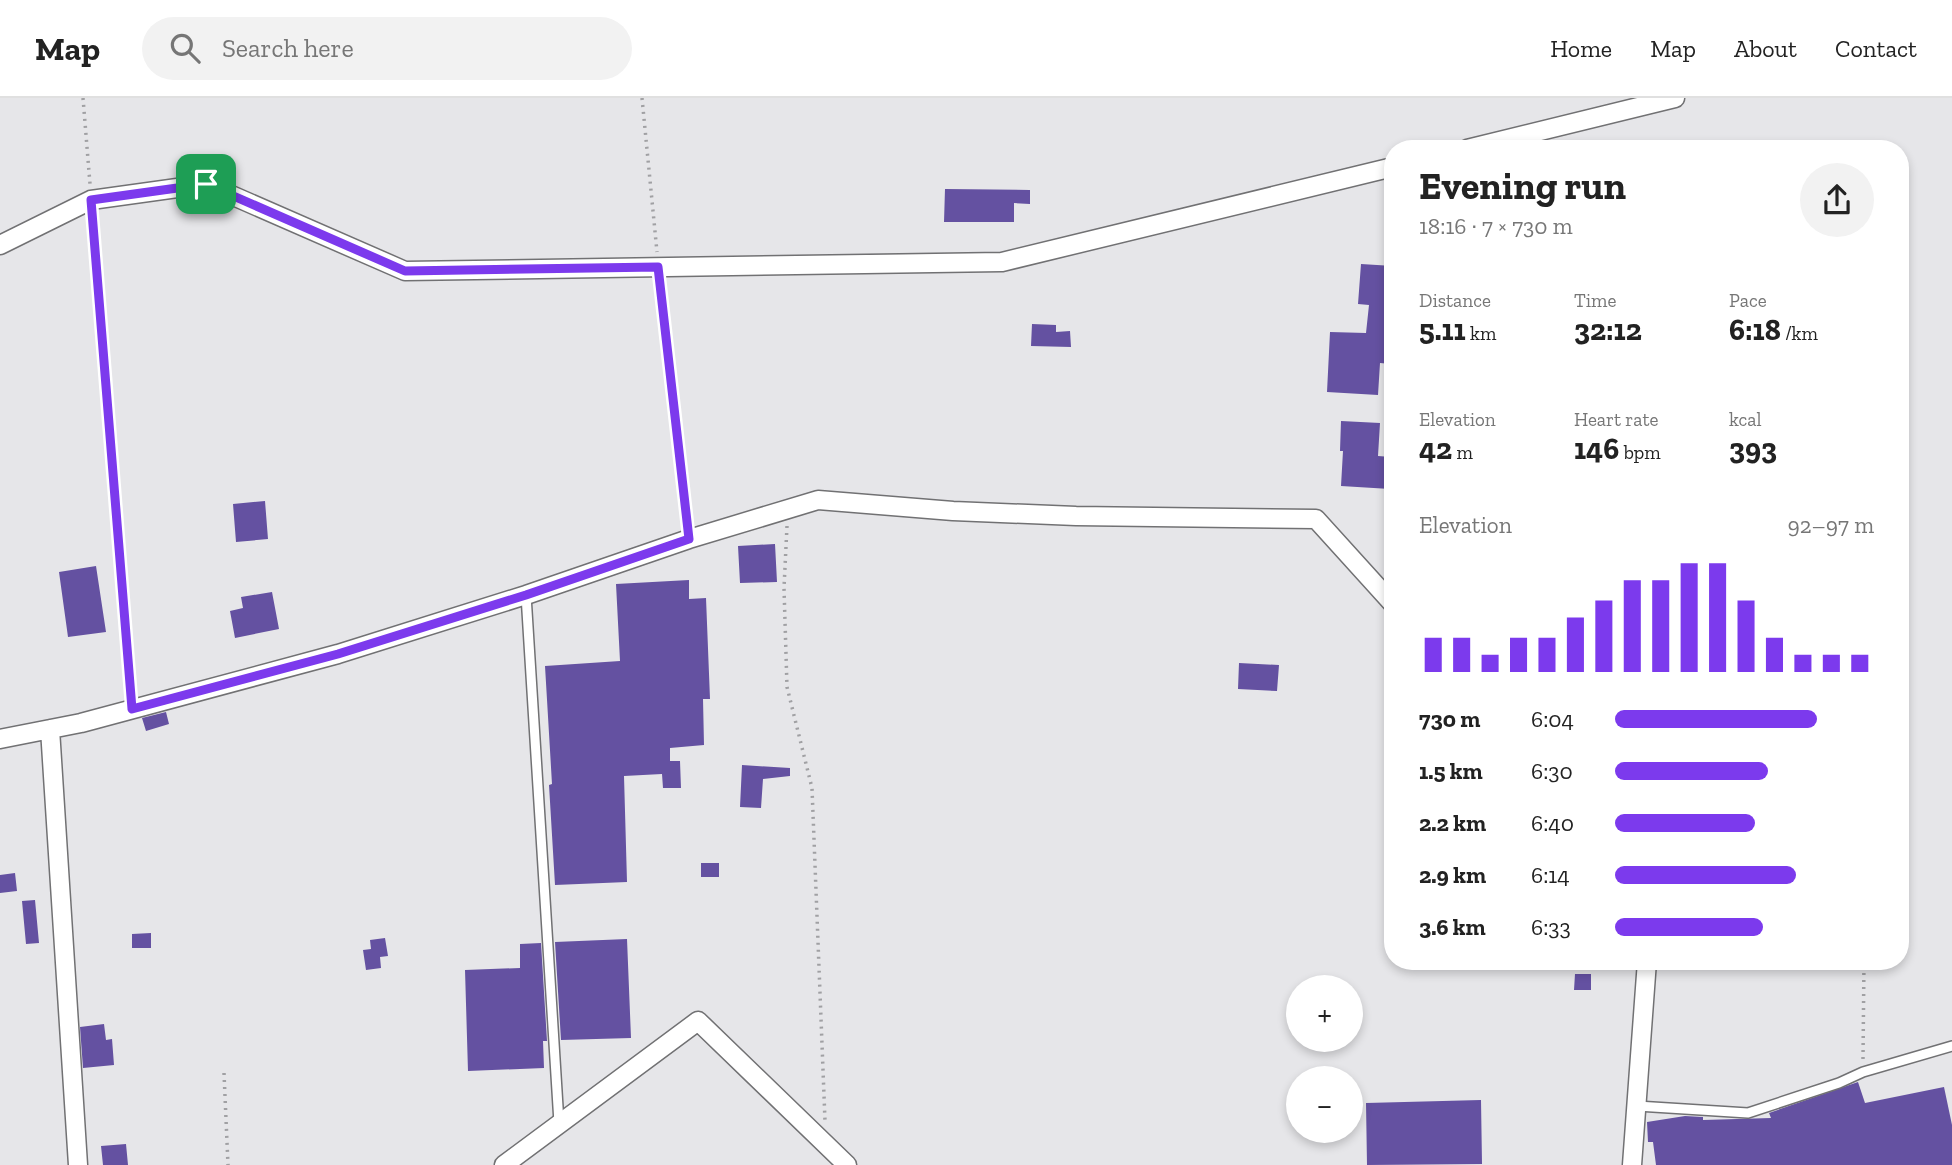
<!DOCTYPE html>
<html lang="en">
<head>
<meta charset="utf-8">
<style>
  body { margin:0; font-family:"Zilla Slab",serif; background:#f2f2f2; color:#222; height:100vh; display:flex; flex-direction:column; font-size:26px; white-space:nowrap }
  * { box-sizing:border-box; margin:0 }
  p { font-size:23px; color:#767676 }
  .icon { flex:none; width:38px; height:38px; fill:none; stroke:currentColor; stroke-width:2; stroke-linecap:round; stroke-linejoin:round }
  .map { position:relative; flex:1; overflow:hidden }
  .side { position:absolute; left:1384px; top:42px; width:525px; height:830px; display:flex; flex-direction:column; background:#fff; border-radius:28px; box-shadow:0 4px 10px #0003 }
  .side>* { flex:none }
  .buttons { position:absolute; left:1286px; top:877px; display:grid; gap:14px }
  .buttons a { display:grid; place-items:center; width:77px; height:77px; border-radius:50%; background:#fff; box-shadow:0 4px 10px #0003; font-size:35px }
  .pin { position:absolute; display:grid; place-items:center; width:60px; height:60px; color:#fff; margin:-30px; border-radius:14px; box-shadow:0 4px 10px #0006 }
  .round { display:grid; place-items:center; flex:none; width:74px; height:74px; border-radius:37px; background:#f2f2f2 }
  .summary { display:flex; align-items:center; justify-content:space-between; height:119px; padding:0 35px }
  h1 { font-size:38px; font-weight:700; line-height:52px }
  .metrics { display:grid; grid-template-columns:repeat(3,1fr); gap:10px; height:119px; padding:7px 35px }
  .metrics div { display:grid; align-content:center }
  .metrics b { font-size:30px; font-weight:700 }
  .metrics small { font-size:19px; font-weight:400 }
  .metrics p { font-size:19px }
  .chart { height:196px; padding:14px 35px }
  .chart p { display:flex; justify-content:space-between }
  .chart svg { width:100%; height:126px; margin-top:7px; stroke:#7c3aed; stroke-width:6 }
  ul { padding:0 35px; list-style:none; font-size:23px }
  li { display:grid; grid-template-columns:112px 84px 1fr; align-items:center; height:52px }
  li i { height:18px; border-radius:9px; background:#7c3aed }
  header { display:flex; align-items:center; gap:42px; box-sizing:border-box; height:98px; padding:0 35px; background:#fff; border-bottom:2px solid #e0e0e0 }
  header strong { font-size:33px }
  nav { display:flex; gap:38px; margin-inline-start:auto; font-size:24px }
  .search { width:490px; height:63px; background:#f2f2f2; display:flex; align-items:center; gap:18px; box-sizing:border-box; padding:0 24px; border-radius:38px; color:#767676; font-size:26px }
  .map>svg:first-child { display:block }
</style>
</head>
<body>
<header>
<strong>Map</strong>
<div class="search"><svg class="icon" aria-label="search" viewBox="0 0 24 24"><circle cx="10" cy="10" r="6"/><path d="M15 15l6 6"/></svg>Search here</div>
<nav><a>Home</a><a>Map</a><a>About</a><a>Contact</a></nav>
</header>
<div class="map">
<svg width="1952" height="1067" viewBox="0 0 1952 1067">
  <rect width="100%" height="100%" fill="#e6e6e9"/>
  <!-- building -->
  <path fill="#6451a1" d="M945 91 1030 92V106L1014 105V124H944Z
    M1361 166 1393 168 1391 266 1380 265 1378 297 1327 294 1330 234 1366 235 1369 207 1358 206Z
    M1032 226 1056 227V234L1070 233 1071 249 1031 248Z
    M1341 323 1380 325 1378 358 1391 359 1390 391 1341 388 1343 353H1340Z
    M265 403 268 441 236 444 233 406Z
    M775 446 777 484 740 485 738 448Z
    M96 468 106 534 68 539 59 474Z
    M689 482V501L706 500 710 601H703L704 647 670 650V663H680L681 690H663L662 676 624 678 627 784 555 787 549 687 552 686 545 568 620 563 616 486Z
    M272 494 279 531 235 540 230 513 243 510 241 499Z
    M1239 565 1279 567 1277 593 1238 591Z
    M166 614 169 626 146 633 142 620Z
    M742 667 790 670V678L763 681 761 710 740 709Z
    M701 765H719V779H701Z
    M15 775 17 793 0 795V777Z
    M35 802 39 845 26 846 22 803Z
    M151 835V850H132V836Z
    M385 840 388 858 380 859 381 870 366 872 363 852 371 851 370 842Z
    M627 841 631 940 561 942 555 844Z
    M541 845 547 943H543L544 970 468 973 465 872 520 870V846Z
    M1575 876H1591V892H1574Z
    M104 926 106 942 112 941 114 967 83 970 80 929Z
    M1858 984 1865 1005 1944 989 1952 1027V1067H1656L1653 1044H1648L1647 1024 1685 1018 1703 1019V1022L1771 1020 1769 1015Z
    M1481 1002 1482 1066 1367 1067 1366 1005Z
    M126 1046 128 1067H103L101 1048Z"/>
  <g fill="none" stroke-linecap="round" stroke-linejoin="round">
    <!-- lane casing -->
    <g stroke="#717173" stroke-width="12">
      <path id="lane" d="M526 497 559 1025
        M1637 1008 1748 1015 1839 985 1863 974 1952 948"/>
    </g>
    <!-- street casing -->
    <g stroke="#717173" stroke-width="21">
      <path id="street" d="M1467 51 1675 0
        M0 147 91 102 206 86 405 173 1002 164 1393 69
        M50 631 78 1067
        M0 641 81 625 338 556 526 497 689 441 818 402 953 413 1076 418 1316 421 1393 506
        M504 1067 698 923 847 1067
        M1632 1067 1647 863"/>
    </g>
    <!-- path -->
    <path stroke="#a0a0a3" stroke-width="3.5" stroke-dasharray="2 5" stroke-linecap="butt" d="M83 0 90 86
      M642 0 657 154
      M93 121 131 595
      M660 186 688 425
      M787 428 784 490 787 589 812 690 825 1023
      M1863 961 1864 863
      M224 975 228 1067"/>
    <!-- lane -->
    <use href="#lane" stroke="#fff" stroke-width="9"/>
    <!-- street -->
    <use href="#street" stroke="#fff" stroke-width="18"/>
  </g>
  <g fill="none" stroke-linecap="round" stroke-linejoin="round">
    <!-- route casing -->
    <g stroke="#fff" stroke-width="14">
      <path id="route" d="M206 86 405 173 658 169 689 441 526 497 338 556 132 611 91 102Z"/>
    </g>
    <!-- route -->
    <use href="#route" stroke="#7c3aed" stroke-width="9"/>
  </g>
</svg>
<div class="buttons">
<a>+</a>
<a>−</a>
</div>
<div class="pin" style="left:206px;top:86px;background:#1e9e55"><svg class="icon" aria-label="arrive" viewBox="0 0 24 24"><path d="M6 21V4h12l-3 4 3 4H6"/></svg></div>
<section class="side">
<div class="summary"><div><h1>Evening run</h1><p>18:16 · 7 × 730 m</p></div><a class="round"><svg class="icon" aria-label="share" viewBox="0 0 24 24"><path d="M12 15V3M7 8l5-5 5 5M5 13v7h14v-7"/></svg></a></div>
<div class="metrics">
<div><p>Distance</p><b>5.11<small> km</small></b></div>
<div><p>Time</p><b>32:12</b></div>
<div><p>Pace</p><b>6:18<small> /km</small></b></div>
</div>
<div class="metrics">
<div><p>Elevation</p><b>42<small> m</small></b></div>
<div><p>Heart rate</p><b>146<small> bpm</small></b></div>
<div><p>kcal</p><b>393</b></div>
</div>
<div class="chart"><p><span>Elevation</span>92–97 m</p>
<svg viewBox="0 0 160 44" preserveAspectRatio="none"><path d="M5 44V32M15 44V32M25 44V38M35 44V32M45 44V32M55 44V25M65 44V19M75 44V12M85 44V12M95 44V6M105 44V6M115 44V19M125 44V32M135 44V38M145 44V38M155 44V38"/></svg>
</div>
<ul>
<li><b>730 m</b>6:04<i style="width:78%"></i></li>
<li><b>1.5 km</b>6:30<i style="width:59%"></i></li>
<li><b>2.2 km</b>6:40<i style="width:54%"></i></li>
<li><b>2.9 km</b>6:14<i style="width:70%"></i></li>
<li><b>3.6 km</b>6:33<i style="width:57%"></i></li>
</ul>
</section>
</div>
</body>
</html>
